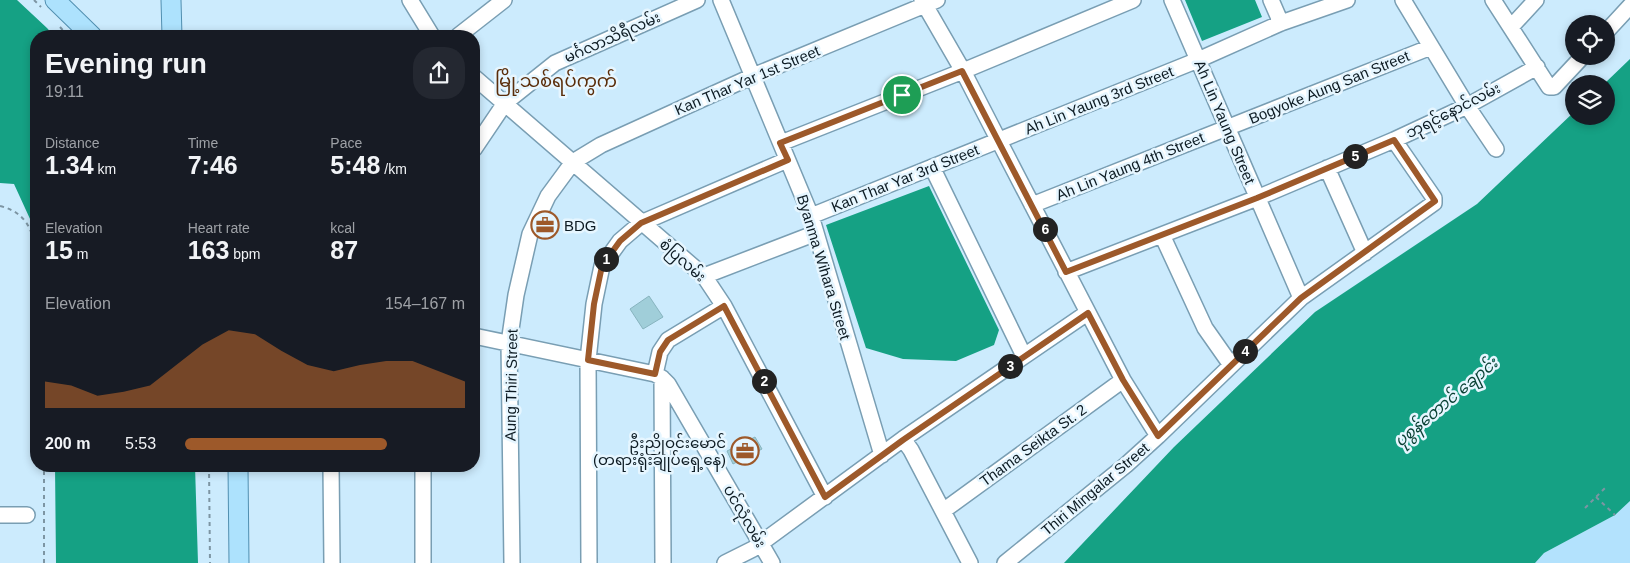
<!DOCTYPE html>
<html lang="en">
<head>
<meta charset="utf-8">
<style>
  body { margin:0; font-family:Helvetica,"Noto Sans Myanmar",sans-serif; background:#242831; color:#f1f3f6; height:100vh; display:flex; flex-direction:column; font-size:19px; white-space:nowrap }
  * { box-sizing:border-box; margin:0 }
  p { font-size:16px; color:#9ea1a6 }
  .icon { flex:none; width:28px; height:28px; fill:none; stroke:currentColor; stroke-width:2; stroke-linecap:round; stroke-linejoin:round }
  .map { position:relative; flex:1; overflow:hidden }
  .side { position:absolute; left:30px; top:30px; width:450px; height:442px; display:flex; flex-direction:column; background:#171b24; border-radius:20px; box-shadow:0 2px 8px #0003 }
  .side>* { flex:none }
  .tools { position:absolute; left:1565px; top:15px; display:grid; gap:10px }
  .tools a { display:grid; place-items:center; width:50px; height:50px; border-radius:50%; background:#171b24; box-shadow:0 2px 8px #0003; font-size:25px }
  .pin { position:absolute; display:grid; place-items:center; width:42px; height:42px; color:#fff; margin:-21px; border:2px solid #fff; border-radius:50%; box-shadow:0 1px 5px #0007 }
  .km { position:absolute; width:25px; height:25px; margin:-12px; border-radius:50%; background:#222; color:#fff; font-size:14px; line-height:25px; text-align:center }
  .round { display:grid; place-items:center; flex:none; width:52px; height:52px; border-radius:20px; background:#242831 }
  .overview { display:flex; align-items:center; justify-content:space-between; height:85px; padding:0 15px }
  h1 { font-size:28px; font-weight:800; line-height:38px }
  .metrics { display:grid; grid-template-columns:repeat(3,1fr); gap:8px; height:85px; padding:5px 15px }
  .metrics div { display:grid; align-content:center }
  .metrics b { font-size:25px; font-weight:800 }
  .metrics small { font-size:14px; font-weight:400 }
  .metrics p { font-size:14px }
  .chart { height:140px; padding:10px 15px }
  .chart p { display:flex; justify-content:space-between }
  .chart svg { width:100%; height:90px; margin-top:5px; fill:#9d592a; opacity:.7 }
  ul { padding:0 15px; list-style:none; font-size:16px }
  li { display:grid; grid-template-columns:80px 60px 1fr; align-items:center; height:38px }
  li i { height:12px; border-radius:6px; background:#9d592a }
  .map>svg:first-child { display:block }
</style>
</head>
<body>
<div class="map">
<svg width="1630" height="563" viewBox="0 0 1630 563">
  <rect width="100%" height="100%" fill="#ccebfd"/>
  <!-- built -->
  <path fill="#b3e2fd" d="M1630 501V563H1535L1544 553 1615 515Z"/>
  <!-- water -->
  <path fill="#15a184" d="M0 0H17L47 28 54 36H36V232L14 184 0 183Z
    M1185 0H1255L1262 17 1202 41Z
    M1630 59V501L1615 515 1544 553 1535 563H1064L1174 447 1315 312 1477 204 1574 112V116H1606V84H1604Z
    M929 186 999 330 994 345 956 361 903 359 866 348 826 225Z
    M55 466H195L198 563H56Z"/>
  <!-- building -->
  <path fill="#a0ced9" stroke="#87b4bf" d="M649 296 663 317 643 329 630 309Z
    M755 437 762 449 733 464 727 451Z"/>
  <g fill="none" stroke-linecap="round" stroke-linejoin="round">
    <!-- minor casing -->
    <g stroke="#799eb3" stroke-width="18">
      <path id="minor" d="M410 0 432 36
        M721 0 811 216 882 455
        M922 0 963 71 999 141 1123 380 1158 436
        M1172 0 1301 298
        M1271 0 1281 23
        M1403 0 1467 106 1496 149
        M1493 0 1549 87H1554L1583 56
        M1511 27 1536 0
        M1606 32 1630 6
        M458 36 504 0
        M474 77 704 276 724 306 825 497
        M781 143 963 71 1133 0
        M474 149 505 103 555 63 697 0
        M932 167 1024 356
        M1327 168 1365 253
        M1032 205 1431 47
        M811 216 1198 60 1281 23 1347 0
        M1162 235 1205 328 1231 365
        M1066 272 1257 198 1394 140 1467 106 1537 67
        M704 276 816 233
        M474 336 655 374 662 378 668 384 772 563
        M655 374 660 352 668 340 724 306
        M662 378 663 563
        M903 439 911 450 970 563
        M331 466 332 563
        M423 466V563
        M943 511 1123 380
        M0 515H27
        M512 563 509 343 516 295 530 234 548 196 573 162 601 145 753 76 937 0
        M589 563 588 360 594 304 602 266 620 241 641 223 787 160
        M725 563 753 549 903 439 1087 313
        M1005 563 1126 465 1158 436 1301 298 1434 203V198L1394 140"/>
    </g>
    <!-- major casing -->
    <g stroke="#518fb0" stroke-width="21">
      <path id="major" d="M55 0 92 36
        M171 0 172 36
        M238 466 239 563"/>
    </g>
    <!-- path -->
    <path stroke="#7d95a3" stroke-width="2" stroke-dasharray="4 4" stroke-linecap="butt" d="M34 0 41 7
      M60 27 68 36
      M0 206C25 212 33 229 36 253
      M209 466 210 563
      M1596 497 1615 515
      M1585 508 1607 486
      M44 563V466"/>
    <!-- minor -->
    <use href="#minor" stroke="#fff" stroke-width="15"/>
    <!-- major -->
    <use href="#major" stroke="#ade2fd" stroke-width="19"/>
  </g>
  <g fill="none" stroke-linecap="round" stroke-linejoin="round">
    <!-- route casing -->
    <g stroke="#fff" stroke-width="10">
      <path id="route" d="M962 71 1066 272 1257 198 1394 140 1435 201 1301 298 1158 436 1123 380 1088 313 903 440 825 497 724 306 668 340 660 352 655 374 588 360 594 304 602 266 620 241 641 223 788 160 780 143Z"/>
    </g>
    <!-- route -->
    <use href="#route" stroke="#9d592a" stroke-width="6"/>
  </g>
  <!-- icons -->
  <defs>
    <g id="office-ring" transform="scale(1.4375)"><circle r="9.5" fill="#e6f6ff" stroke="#9d592a" stroke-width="1.5"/><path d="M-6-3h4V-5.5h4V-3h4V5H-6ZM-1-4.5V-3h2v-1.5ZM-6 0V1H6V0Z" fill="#9d592a"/></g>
  </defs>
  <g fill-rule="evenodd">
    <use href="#office-ring" x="545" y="225"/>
    <use href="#office-ring" x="745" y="451"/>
  </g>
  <g text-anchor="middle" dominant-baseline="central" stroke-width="5" stroke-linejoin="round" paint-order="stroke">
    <!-- street labels -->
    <g font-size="15" fill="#0d1b23" stroke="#e6f6ff">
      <text transform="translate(612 37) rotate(-24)">မင်္ဂလာသိရီလမ်း</text>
      <text transform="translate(747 80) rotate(-23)">Kan Thar Yar 1st Street</text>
      <text transform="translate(1329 87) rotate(-22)">Bogyoke Aung San Street</text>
      <text transform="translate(1099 100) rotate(-22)">Ah Lin Yaung 3rd Street</text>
      <text transform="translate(1453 110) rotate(-27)">ဘုရင့်နောင်လမ်း</text>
      <text transform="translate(1225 122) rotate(67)">Ah Lin Yaung Street</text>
      <text transform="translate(1130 166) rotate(-22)">Ah Lin Yaung 4th Street</text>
      <text transform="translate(905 178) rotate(-22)">Kan Thar Yar 3rd Street</text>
      <text transform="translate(683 260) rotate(42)">စံပြလမ်း</text>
      <text transform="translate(824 267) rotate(73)">Byanma Wihara Street</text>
      <text transform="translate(511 385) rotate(-89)">Aung Thiri Street</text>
      <text transform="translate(1033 445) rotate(-36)">Thama Seikta St. 2</text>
      <text transform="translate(1095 489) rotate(-40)">Thiri Mingalar Street</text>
      <text transform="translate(745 516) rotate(60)">ပင်လုံလမ်း</text>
    </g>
    <!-- poi labels -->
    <g font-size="15" fill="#0d1b23" stroke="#e6f6ff" text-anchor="start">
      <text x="564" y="225">BDG</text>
      <text x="726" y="442" text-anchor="end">ဦးညိုဝင်းမောင်<tspan x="726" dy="17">(တရားရုံးချုပ်ရှေ့နေ)</tspan></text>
    </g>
    <!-- water labels -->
    <g font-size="16" font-style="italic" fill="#073f32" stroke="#e6f6ff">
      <text transform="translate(1446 402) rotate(-40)">ပုစွန်တောင် ချောင်း</text>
    </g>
    <!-- quarter labels -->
    <g font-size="18" fill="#5a2d0a" stroke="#e6f6ff">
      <text x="556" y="81">မြို့သစ်ရပ်ကွက်</text>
    </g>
  </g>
</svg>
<div class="tools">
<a><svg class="icon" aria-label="locate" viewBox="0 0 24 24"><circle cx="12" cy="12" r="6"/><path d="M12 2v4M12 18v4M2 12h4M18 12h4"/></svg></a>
<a><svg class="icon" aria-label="layers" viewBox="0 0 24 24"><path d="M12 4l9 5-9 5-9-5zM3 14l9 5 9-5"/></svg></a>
</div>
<div class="pin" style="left:902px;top:95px;background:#1e9e55"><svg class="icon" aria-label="arrive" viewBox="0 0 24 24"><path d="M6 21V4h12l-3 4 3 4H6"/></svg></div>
<b class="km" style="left:606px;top:259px">1</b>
<b class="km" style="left:764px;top:381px">2</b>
<b class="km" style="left:1010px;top:366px">3</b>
<b class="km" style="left:1245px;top:351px">4</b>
<b class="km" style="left:1355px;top:156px">5</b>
<b class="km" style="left:1045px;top:229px">6</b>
<section class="side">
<div class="overview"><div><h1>Evening run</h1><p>19:11</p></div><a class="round"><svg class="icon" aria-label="share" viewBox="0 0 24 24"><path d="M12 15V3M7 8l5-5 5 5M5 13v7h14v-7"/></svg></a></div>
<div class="metrics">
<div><p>Distance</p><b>1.34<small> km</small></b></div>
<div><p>Time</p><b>7:46</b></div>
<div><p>Pace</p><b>5:48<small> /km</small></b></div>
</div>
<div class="metrics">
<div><p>Elevation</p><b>15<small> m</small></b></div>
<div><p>Heart rate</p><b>163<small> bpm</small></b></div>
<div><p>kcal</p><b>87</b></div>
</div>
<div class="chart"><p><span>Elevation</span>154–167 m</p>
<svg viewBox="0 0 160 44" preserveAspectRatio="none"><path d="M0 44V31L10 33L20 38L30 36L40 33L50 23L60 13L70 6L80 8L90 16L100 23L110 26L120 23L130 21L140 21L150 26L160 31V44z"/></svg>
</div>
<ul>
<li><b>200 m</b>5:53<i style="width:72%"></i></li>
</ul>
</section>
</div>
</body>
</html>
